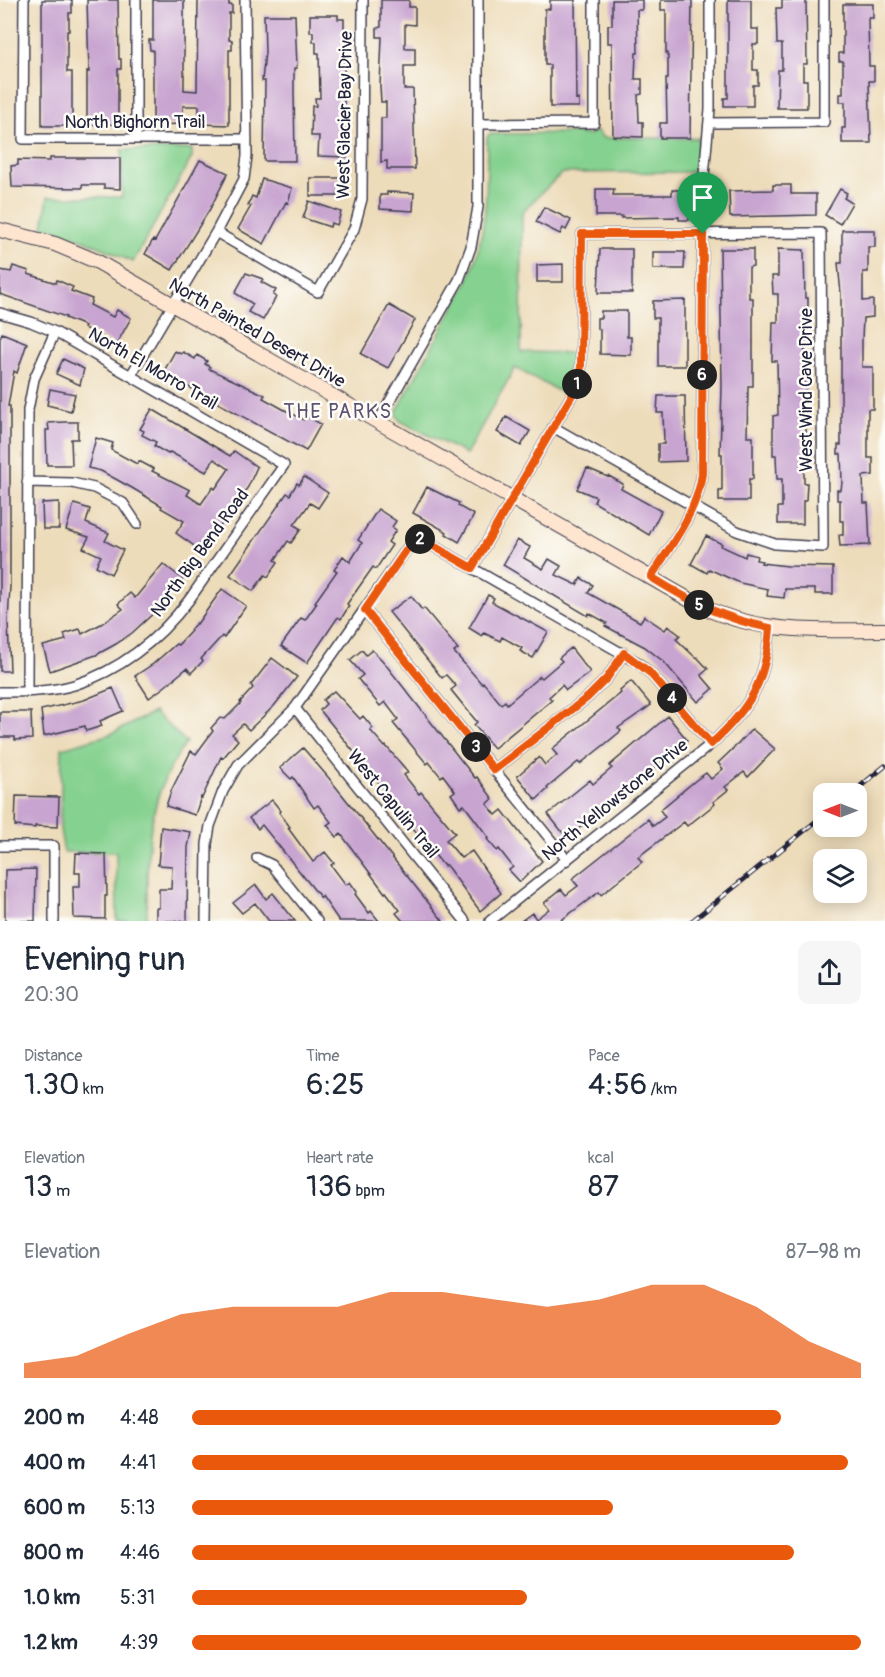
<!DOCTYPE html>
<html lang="en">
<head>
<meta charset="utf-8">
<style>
  body { margin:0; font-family:Pangolin,sans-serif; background:#f6f6f7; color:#1f2937; height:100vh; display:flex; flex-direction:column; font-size:22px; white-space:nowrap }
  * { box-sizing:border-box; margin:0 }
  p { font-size:20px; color:#747a83 }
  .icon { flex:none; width:33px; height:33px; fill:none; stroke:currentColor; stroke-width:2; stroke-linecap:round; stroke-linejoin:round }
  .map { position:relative; height:921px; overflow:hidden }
  .side { display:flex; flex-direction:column; background:#fff; flex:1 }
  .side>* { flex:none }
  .needle { width:39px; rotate:270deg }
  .buttons { position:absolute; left:813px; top:783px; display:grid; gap:12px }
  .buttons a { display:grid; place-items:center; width:54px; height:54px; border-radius:12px; background:#fff; box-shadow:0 3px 15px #0003; font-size:30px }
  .pin { position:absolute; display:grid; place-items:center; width:51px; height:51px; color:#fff; margin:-62px -26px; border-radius:50% 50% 50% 0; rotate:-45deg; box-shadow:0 0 6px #0007 }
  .pin .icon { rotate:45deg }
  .km { position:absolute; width:30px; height:30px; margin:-15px; border-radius:50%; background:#222; color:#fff; font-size:16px; line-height:30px; text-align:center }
  .round { display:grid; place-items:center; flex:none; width:63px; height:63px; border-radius:12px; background:#f6f6f7 }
  .headline { display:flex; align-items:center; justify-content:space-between; height:102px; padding:0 24px }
  h1 { font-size:33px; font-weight:600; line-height:45px }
  .metrics { display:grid; grid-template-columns:repeat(3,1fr); gap:9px; height:102px; padding:6px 24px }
  .metrics div { display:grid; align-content:center }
  .metrics b { font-size:30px; font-weight:600 }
  .metrics small { font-size:16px; font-weight:400 }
  .metrics p { font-size:16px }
  .chart { height:168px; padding:12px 24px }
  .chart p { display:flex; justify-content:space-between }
  .chart svg { width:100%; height:108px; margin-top:6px; fill:#ea580c; opacity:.7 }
  ul { padding:0 24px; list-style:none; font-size:20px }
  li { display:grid; grid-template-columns:96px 72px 1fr; align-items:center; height:45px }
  li i { height:15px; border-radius:8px; background:#ea580c }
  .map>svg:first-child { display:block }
</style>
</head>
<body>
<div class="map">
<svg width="885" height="921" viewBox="0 0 885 921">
  <rect width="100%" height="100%" fill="#fdfcf7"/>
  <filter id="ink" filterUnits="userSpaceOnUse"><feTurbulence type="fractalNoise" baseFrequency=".0167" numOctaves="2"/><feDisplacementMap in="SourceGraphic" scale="12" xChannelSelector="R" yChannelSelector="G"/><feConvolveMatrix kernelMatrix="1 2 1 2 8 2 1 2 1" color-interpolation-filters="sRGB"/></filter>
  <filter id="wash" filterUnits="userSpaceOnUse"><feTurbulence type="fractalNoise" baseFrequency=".008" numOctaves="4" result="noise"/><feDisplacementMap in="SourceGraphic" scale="24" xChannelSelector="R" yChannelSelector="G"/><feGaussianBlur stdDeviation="1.35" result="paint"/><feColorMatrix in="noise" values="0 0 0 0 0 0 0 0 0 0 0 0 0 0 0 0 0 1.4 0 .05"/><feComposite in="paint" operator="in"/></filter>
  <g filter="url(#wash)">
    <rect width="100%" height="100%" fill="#eddcba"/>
    <!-- green -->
    <path fill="#85d18f" stroke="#547a65" stroke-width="1.5" d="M597 131 603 138H698L695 172 562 173 522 212 521 352 572 353 570 372 562 393 515 368 466 454 400 421 396 414 398 409 468 281C488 228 487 193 487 138L489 134 575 133 588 135Z
      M192 149V157L133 262 87 241 43 227 48 197H122V150Z
      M154 712 186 742C178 755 169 768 163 783 145 827 147 874 147 921H117L116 852H64L60 830 62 748 111 734Z"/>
    <g id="blocks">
      <!-- building -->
      <path fill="#c8a4d0" d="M42 0H72V13H69V31H67V72H72V126H42Z
        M87 0H118L119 59H121V69H118V124L87 125V71L89 72Z
        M153 0H184V90L197 91 198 0H229V5H232V13H229V40H232V50H229V125L199 124V106H183V124L153 125V50H150L149 40H153Z
        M381 0H409V7H415V25L405 24V48H415V66H404V89H413L415 169H387V161L381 162V118H386V102H381L380 86 382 37H377V28L381 27Z
        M550 0H575L576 100 579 99V107H550V65H545V9H550Z
        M612 0H642V10H637L638 53H636L635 79H642V94L638 95 639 122H643V137L613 136 612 43H608V25H612Z
        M661 0H692L690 138H660V123H667L666 79H668V53H666V10H661Z
        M728 0H751V29H758V44H753V70H758V85H753V106H724V98H728Z
        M782 0H806L807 64H803V80H807V108H777L778 70H782V44H777L776 8H782Z
        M843 4H873V18H868L869 66H874V81H869L871 143H842V128H845V102H840V94H843V61H839V53H843Z
        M264 15H295L297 68H294V90L295 161H264L265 81H262L265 52Z
        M310 15H338V19H344V147H347V157L318 156 319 136H311L312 106H316L315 98H320L319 53H316V42H313V32H310Z
        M50 158H120V189L104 188V185H82V188L12 187 11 166 18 165V160L50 161Z
        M200 160 228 173 210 209 172 270 145 254 153 240 155 241Z
        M310 178H344V192H338V196H310Z
        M262 179 292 188 288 203 286 202 264 244 238 229 251 206 248 205 252 196 256 198Z
        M773 185H791V194H816V215L730 217 729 191 773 190Z
        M596 189H614L613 195H672V190H689V220H679V217L621 218 622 216H596Z
        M840 189 847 193 844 198 852 203 840 224 825 215Z
        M387 192 414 193 413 211 380 209V195H387Z
        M309 201 341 212 337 225 331 223 330 227 303 218Z
        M544 207 571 220 566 230 563 228 560 234 536 222Z
        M842 230H875V247H868V272H863V301L873 300V317L863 318 862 339V367H873V409H868V458H873V475L863 476 864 503H868L870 545 840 546 839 535H843V521H840V500H837V490H841L842 482 841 454H838V445H841V294L838 263H842Z
        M600 249H632V293H598Z
        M720 249H753V266L749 267V298H753V386H748L747 437H753V479H749V501H719V491H722V454H720L722 387Z
        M778 249 804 250 805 298H808V307H805L804 315 806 408V433H804V483H807L806 501H803V524H778V507H782V479H777L776 455H773V416L778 415 777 361H772L773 322H778V294H773L772 276H778Z
        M653 252H685L684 269H653Z
        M563 264V282H537V265Z
        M13 266 29 271 28 274 56 283 57 280 73 287 71 291 92 299 90 305 113 317 117 310 131 318 116 345 84 328 85 326 65 318 66 317 0 294V270L11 272Z
        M246 273 263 279 261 282 276 290 273 295 276 297 263 320 248 312 253 304 235 293Z
        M685 300V366H658V318H653V301Z
        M389 305 415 320 388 368 361 354Z
        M601 311H627V337H631V355L600 354V329H597V318H601Z
        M2 333 27 343 17 373 14 371 8 406H10V586L8 622 10 671H0V338Z
        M175 351 181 354 183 352 195 359 197 355 207 361 205 364 210 367 209 369 265 395 263 398 283 409 304 420 306 416 321 424 306 451 163 373Z
        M63 359 84 369 80 385 56 374Z
        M50 389 75 394 71 411 47 405Z
        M658 396H685L686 461 658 462V444H664L663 413H657Z
        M152 409 230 456 234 451 257 467 248 487 207 545 205 544 200 550 176 533 184 521 161 508 162 506 132 488 101 471 88 468 96 438 113 443 111 450 137 464 139 461 154 469 152 471 190 490 187 495 201 504 213 487 215 489 229 469 214 459 206 472 170 452 168 454 154 446 156 442 142 435 144 431 140 429Z
        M506 417 530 431 521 446 497 432Z
        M65 422H78V439H71L72 465H47L46 430H49L48 423Z
        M587 468 608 477 609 476 623 484 621 489 661 511 649 535 594 502 596 497 577 489Z
        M304 477 328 493 318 508 310 503 294 525 301 529 291 543 288 541 275 560 278 562 268 577 265 575 253 591 230 575 287 493 290 495 297 483 299 485Z
        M427 487 459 503 458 506 474 515 459 542 446 534 447 532 413 513Z
        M59 502V529H43L42 503Z
        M74 504 90 509 86 523 109 533 105 541 123 550 111 574 96 566 101 556 83 548 89 537 66 530Z
        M378 509 396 521 392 527 396 530 388 542 392 545 376 569 373 567 347 604 349 606 341 619 338 617 307 663 281 646 301 618 305 620 317 603 315 602 337 571 334 570 343 556 350 562 362 543 358 540Z
        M706 536 722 544 721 546 745 557 746 553 757 556 756 560 762 561 761 563 788 566 833 567V594H815V589H785L784 598 767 596 768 589 740 583 709 569 707 573 691 564Z
        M517 540 530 547 524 558 543 569 549 559 561 566 556 575 577 585 581 578 593 585 588 593 640 622 644 616 665 630 668 626 680 635 676 639 696 658 697 657 708 669 701 675 713 689 698 702 664 662 645 647 605 626 607 623 589 613 588 616 503 565Z
        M163 564 183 579 157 610 132 633 116 644 96 655 50 671 43 646 66 640 64 634 80 629 82 634 101 624 123 609 118 604 130 593 135 598Z
        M222 589 246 606 224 638 222 636 201 659 203 661 191 673 187 668 163 688 149 698 135 676 153 664 176 644 178 645 191 631 190 630 196 623 197 624Z
        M488 595 494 598 492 602 548 632 533 658 520 651 522 648 502 637 500 641 484 633 482 636 469 628Z
        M411 596 422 610 424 608 458 649 454 652 482 684 483 682 501 704 505 701 507 704 540 676 542 678 562 661 559 658 571 648 590 672 566 690 562 685 549 697 552 700 494 748 474 725 477 722 451 690 456 686 446 675 442 678 389 612Z
        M362 650 366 655 372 650 382 660 475 778 477 777 493 799 487 804 496 815 502 810 542 861 520 882 509 870 513 867 499 849 497 851 487 839 489 838 464 805 460 807 451 794 455 791 443 775 441 777 429 762 427 764 393 723 398 719 385 702 380 706 358 679 363 675 350 660Z
        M272 658 297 677 274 706 249 730 243 724 232 734 238 740 223 758 221 757 202 798 201 797 195 815 166 806 171 791 191 751 196 754 213 731 211 728 220 718 225 719 241 703 240 702 253 688 251 685Z
        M631 681 651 705 618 728 621 731 604 745 580 764 578 762 547 788 548 789 536 800 517 776 539 757 545 765 557 755 552 749 621 693 620 691Z
        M113 688 123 711 100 721 102 726 86 731 85 726 44 736 41 710 84 700Z
        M334 691 360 719 363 716 373 728 370 730 385 747 386 746 408 772 404 775 419 794 421 792 455 833 446 840 461 858 472 851 501 893 480 911 446 865 444 866 408 822 388 794 320 710 326 704 323 700Z
        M0 712H31L32 739 15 740V737H0Z
        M668 716 687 740 630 789 629 788 567 838 548 814 590 780 593 784 612 768 609 766Z
        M752 729 775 749 748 777 744 772 725 787 728 790 713 802 715 804 700 816 687 826 684 822 638 857 642 862 601 895 599 892 560 921H521L532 913 536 919 549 909 544 903 561 889 566 895 578 886 572 879 648 819 653 826 665 817 660 810 696 780 706 773 711 779 723 769 718 763 738 744Z
        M303 748 328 777 443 921H403L396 913 400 910 386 892 385 893 341 834 337 837 327 825 331 822 318 805 314 808 293 777 291 779 280 768Z
        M16 796 59 797 58 827 35 826V828L15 826Z
        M272 800 281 811 279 812 290 827 288 828 313 862 325 852 334 863 331 865 346 885 350 882 357 892 355 894 369 913 371 911 379 921H339L322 896 321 898 262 825 258 829 249 818Z
        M161 827 191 832 188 847 187 921H156V908H159V889H171L172 866 158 865Z
        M76 853 106 854 107 896H105V919L74 918 73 887H80V873H75Z
        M36 869 35 921H5V870Z
        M256 885 266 899 273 893 295 921H269L255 903 242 913 233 903Z"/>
    </g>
  </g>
  <g filter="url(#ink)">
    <use href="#blocks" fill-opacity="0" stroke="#403e4e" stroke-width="1.5"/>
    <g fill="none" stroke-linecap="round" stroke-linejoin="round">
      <!-- street casing -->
      <g stroke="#403e4e" stroke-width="12">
        <path id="street" d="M24 0 23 139H247
          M136 0V139
          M709 123 824 122V0
          M478 124 594 123V0
          M216 232 318 292 354 229 362 199 363 0
          M0 313 31 322 55 332 284 465 189 600C160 638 121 670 74 685 50 692 25 692 0 692
          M131 375 216 232 244 179 247 156 245 0
          M378 422 459 280 471 247 478 207V0
          M27 482 72 483 94 488 123 503 137 524
          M472 568 576 388 581 367 582 234 821 233 823 547 775 544 737 531 553 427
          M651 577C671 545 697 512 702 474L703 187 710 109V0
          M365 610 567 860
          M27 692 28 410 34 379 55 332
          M295 708 465 921
          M494 770 588 697 607 678 624 653
          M0 846H54V921
          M257 858 272 865 317 921
          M206 921 207 844 210 826 223 791 238 765 295 708 416 536 637 662 649 672 711 744
          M490 921 711 744C750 708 766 682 770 628"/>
      </g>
      <!-- secondary casing -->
      <g stroke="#403e4e" stroke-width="16">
        <path id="secondary" d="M0 230 55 244 98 262 702 607C766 635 817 630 885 630"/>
      </g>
      <!-- street -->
      <use href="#street" stroke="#fff" stroke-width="9"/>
      <!-- secondary -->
      <use href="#secondary" stroke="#fde5d0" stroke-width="14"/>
      <!-- rail casing -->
      <g stroke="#22223b" stroke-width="5">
        <path id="rail" d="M851 794 885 766
          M692 921 824 815"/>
      </g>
      <!-- rail -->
      <use href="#rail" stroke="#fdfcf7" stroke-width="3" stroke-dasharray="9" stroke-linecap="butt"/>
    </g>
  </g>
  <g fill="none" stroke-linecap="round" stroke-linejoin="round" filter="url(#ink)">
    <!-- route casing -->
    <g stroke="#fff" stroke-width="12">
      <path id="route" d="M582 234H703L702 474C697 512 671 545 651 577 691 602 724 619 770 628 766 682 750 708 711 744L649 672 624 653 607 678 588 697 494 770 365 610 416 536 472 568 576 388 581 367Z"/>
    </g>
    <!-- route -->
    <use href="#route" stroke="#ea580c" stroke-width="8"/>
  </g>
  <g text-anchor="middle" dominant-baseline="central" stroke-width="5" stroke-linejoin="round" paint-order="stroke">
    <!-- street labels -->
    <g font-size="18" fill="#22223b" stroke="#fdfcf7">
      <text transform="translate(345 115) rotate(-89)">West Glacier Bay Drive</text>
      <text x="135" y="122">North Bighorn Trail</text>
      <text transform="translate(257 333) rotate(30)">North Painted Desert Drive</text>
      <text transform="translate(153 369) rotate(30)">North El Morro Trail</text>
      <text transform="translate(806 390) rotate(-90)">West Wind Cave Drive</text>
      <text transform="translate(200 553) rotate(-54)">North Big Bend Road</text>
      <text transform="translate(615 800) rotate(-39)">North Yellowstone Drive</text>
      <text transform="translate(393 804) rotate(51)">West Capulin Trail</text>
    </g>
    <!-- neighbourhood labels -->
    <g font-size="20" letter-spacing="1.5" fill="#5c506f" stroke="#fdfcf7">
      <text x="338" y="411">THE PARKS</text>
    </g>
  </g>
</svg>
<div class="buttons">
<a><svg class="needle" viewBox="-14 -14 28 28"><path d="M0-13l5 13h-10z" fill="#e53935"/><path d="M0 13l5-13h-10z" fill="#747a83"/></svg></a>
<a><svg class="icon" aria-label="layers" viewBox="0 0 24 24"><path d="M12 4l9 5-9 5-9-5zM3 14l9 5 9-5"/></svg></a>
</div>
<div class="pin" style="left:703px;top:234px;background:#1e9e55"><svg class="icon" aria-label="arrive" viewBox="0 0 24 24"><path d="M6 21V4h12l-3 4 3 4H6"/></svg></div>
<b class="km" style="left:577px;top:384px">1</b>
<b class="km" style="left:420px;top:539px">2</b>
<b class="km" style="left:476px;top:747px">3</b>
<b class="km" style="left:672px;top:698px">4</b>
<b class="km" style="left:699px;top:605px">5</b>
<b class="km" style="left:702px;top:375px">6</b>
</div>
<section class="side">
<div class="headline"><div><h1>Evening run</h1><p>20:30</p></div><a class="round"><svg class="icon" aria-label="share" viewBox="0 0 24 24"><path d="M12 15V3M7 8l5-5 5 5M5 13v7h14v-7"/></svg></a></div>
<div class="metrics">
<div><p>Distance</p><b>1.30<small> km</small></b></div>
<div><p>Time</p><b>6:25</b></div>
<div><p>Pace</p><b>4:56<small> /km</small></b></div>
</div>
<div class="metrics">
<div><p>Elevation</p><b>13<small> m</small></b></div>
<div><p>Heart rate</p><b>136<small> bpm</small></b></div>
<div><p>kcal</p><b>87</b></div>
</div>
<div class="chart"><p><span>Elevation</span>87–98 m</p>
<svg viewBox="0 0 160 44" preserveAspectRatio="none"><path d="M0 44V38L10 35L20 26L30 18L40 15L50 15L60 15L70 9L80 9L90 12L100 15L110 12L120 6L130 6L140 15L150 29L160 38V44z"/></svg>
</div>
<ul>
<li><b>200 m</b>4:48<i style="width:88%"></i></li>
<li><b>400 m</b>4:41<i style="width:98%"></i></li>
<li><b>600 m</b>5:13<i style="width:63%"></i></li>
<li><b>800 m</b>4:46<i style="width:90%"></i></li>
<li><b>1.0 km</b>5:31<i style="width:50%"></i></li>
<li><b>1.2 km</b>4:39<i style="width:100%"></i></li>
</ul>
</section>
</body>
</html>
